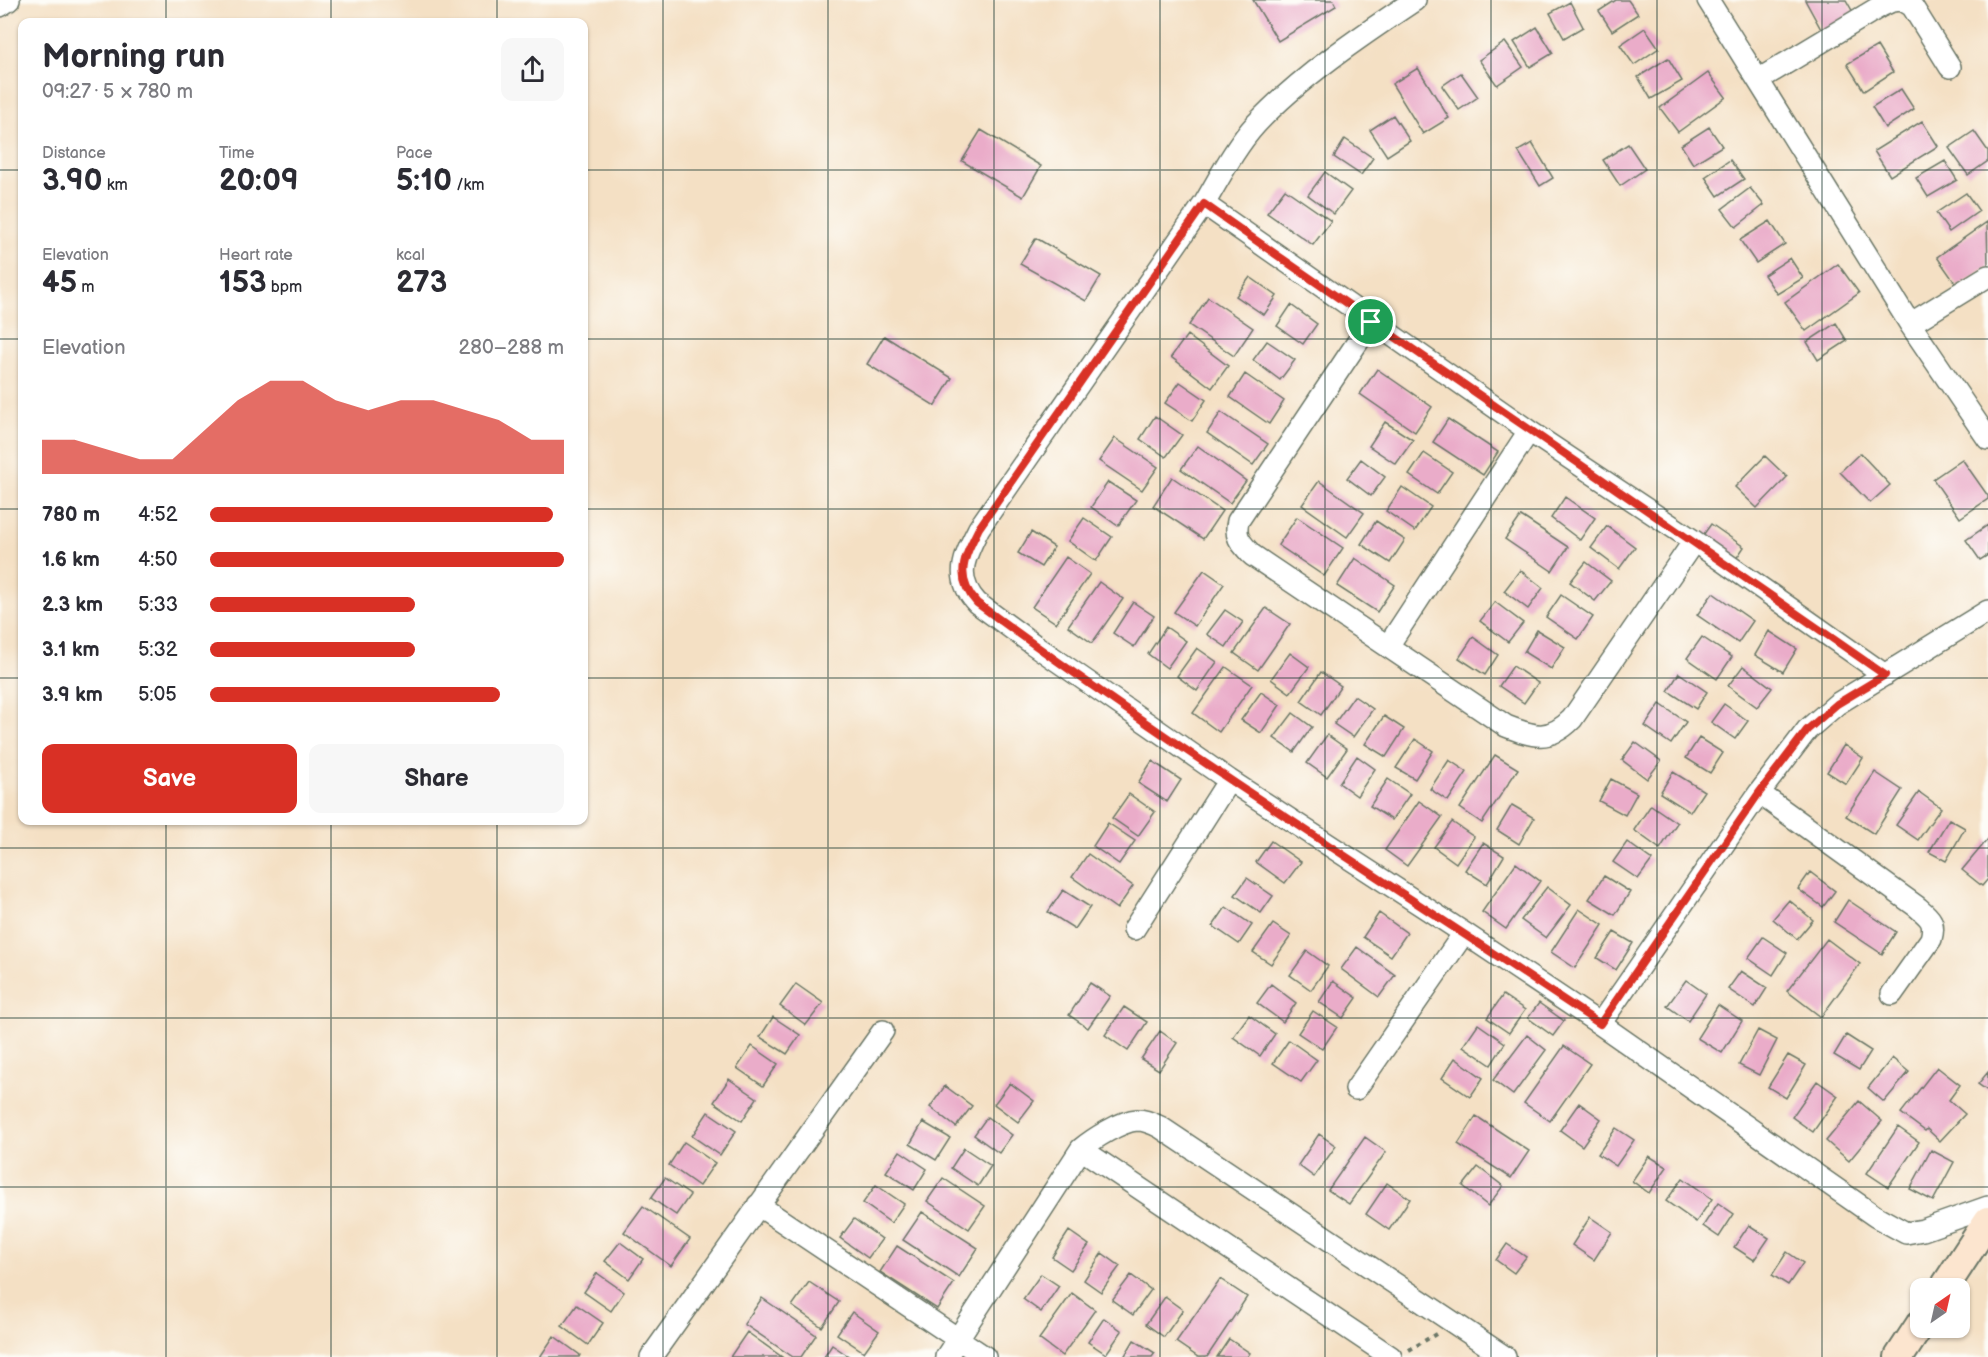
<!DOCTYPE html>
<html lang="en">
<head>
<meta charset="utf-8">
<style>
  body { margin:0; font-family:"Balsamiq Sans",sans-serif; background:#f7f7f7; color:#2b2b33; height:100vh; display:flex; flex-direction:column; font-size:22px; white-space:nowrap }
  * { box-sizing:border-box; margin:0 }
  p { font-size:20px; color:#7c7c81 }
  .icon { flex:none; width:33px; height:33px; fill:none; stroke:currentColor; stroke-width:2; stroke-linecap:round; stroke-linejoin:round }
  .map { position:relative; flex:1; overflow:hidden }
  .side { position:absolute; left:18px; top:18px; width:570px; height:807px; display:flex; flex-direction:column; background:#fff; border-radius:12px; box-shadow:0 2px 4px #0004 }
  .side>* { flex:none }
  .needle { width:39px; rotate:34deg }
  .fabs { position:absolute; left:1910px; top:1278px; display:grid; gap:12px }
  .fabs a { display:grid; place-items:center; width:60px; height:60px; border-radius:12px; background:#fff; box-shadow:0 2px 4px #0004; font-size:30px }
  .pin { position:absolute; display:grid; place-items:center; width:51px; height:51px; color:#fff; margin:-26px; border:3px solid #fff; border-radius:50%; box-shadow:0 2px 6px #0007 }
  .round { display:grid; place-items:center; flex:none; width:63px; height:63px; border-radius:12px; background:#f7f7f7 }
  .overview { display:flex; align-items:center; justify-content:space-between; height:102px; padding:0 24px }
  h1 { font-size:33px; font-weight:800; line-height:45px }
  .metrics { display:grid; grid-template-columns:repeat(3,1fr); gap:9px; height:102px; padding:6px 24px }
  .metrics div { display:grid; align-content:center }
  .metrics b { font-size:30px; font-weight:800 }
  .metrics small { font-size:16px; font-weight:400 }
  .metrics p { font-size:16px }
  .chart { height:168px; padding:12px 24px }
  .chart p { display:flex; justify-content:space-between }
  .chart svg { width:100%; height:108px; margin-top:6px; fill:#d93025; opacity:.7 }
  .button { display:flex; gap:12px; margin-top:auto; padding:12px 24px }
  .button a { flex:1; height:69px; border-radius:12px; background:#d93025; color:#fff; font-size:24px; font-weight:800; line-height:69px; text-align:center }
  .button a+a { background:#f7f7f7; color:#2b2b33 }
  ul { padding:0 24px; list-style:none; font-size:20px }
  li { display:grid; grid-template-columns:96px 72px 1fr; align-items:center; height:45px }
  li i { height:15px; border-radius:8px; background:#d93025 }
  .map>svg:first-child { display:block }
</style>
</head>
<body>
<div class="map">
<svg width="1988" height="1357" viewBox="0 0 1988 1357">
  <rect width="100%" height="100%" fill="#fdfcf7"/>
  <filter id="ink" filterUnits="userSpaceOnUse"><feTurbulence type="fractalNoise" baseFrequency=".0167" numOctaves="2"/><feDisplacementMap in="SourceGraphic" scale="12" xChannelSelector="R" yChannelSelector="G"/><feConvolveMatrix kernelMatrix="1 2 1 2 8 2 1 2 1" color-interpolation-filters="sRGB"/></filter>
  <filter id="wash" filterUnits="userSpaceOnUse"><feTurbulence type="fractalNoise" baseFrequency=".008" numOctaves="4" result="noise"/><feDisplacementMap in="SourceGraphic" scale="24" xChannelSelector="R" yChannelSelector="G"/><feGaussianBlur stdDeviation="1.35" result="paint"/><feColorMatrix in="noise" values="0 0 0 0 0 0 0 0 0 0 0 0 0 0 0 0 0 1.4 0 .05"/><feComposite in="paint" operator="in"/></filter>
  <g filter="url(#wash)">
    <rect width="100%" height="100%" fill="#f4e0c4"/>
    <g id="blocks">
      <!-- building -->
      <path fill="#eaacc9" d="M1253 0H1333L1336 6 1278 41Z
        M1616 0H1628L1638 14 1612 31 1599 11Z
        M1805 0H1846L1854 14 1822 31Z
        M1570 2 1583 27 1564 38 1550 13Z
        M1537 27 1553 53 1530 67 1514 42Z
        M1645 28 1659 48 1634 65 1620 45Z
        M1505 42 1523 67 1497 85 1479 60Z
        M1877 46 1893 72 1864 91 1847 64Z
        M1668 58 1682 81 1651 99 1638 77Z
        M1418 68 1449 118 1423 134 1392 84Z
        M1461 73 1478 97 1459 110 1442 86Z
        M1708 73 1726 97 1678 132 1660 108Z
        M1901 89 1914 109 1885 128 1872 107Z
        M1393 115 1410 141 1387 156 1370 130Z
        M1922 121 1938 146 1890 176 1874 151Z
        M1709 127 1722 146 1693 164 1681 145Z
        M981 130 1041 166 1023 197 962 161Z
        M1974 131 1988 151V161L1968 175 1949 148Z
        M1345 139 1373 158 1361 175 1334 157Z
        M1532 143 1553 178 1540 186 1518 151Z
        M1628 144 1645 169 1620 186 1603 160Z
        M1730 160 1744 179 1718 196 1705 177Z
        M1945 161 1957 180 1928 197 1916 178Z
        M1325 172 1351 191 1334 214 1308 195Z
        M1750 188 1764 205 1736 227 1722 209Z
        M1285 189 1331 221 1313 245 1267 213Z
        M1966 193 1979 211 1949 232 1936 213Z
        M1770 221 1785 244 1756 263 1740 240Z
        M1987 222 1988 266 1958 287 1937 257Z
        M1036 238 1101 276 1086 301 1020 264Z
        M1790 258 1803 278 1777 294 1764 275Z
        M1838 264 1859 293 1806 331 1785 302Z
        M1250 277 1277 296 1264 315 1236 296Z
        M1208 297 1253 328 1234 356 1189 325Z
        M1291 305 1317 324 1303 344 1277 326Z
        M1836 323 1847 341 1818 360 1807 342Z
        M1187 335 1228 366 1212 388 1171 357Z
        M884 336 952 378 935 406 867 364Z
        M1267 341 1295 360 1280 380 1253 360Z
        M1377 369 1432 407 1415 432 1360 394Z
        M1245 374 1284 401 1269 424 1230 397Z
        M1180 382 1206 400 1192 421 1165 403Z
        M1221 412 1268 444 1253 465 1207 433Z
        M1155 416 1182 435 1166 457 1140 439Z
        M1448 419 1498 452 1483 475 1433 442Z
        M1385 422 1413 440 1396 464 1369 446Z
        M1115 438 1158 467 1142 490 1099 461Z
        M1198 446 1246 481 1230 503 1181 469Z
        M1424 453 1452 472 1437 494 1409 475Z
        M1860 453 1890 485 1870 503 1840 472Z
        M1765 456 1787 477 1757 508 1735 487Z
        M1361 459 1385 477 1371 496 1347 478Z
        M1962 459 1988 496V499L1960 518 1933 479Z
        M1172 477 1222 511 1203 539 1153 506Z
        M1319 481 1364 513 1347 537 1302 505Z
        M1108 482 1136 500 1118 526 1091 507Z
        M1402 487 1431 507 1415 531 1386 511Z
        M1565 497 1595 518 1580 540 1551 518Z
        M1521 516 1568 547 1552 571 1505 539Z
        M1297 517 1343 548 1324 576 1278 545Z
        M1084 518 1112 537 1096 561 1068 541Z
        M1376 521 1405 540 1390 563 1361 544Z
        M1711 524 1744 547 1734 562 1701 538Z
        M1988 525V555L1980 560 1966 540Z
        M1607 526 1635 547 1619 569 1591 548Z
        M1031 532 1054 547 1041 567 1018 553Z
        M1066 557 1090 574 1056 623 1032 607Z
        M1355 558 1395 585 1377 612 1337 586Z
        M1586 562 1611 581 1595 601 1570 582Z
        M1204 570 1224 584 1195 626 1174 612Z
        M1520 570 1543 588 1528 609 1504 591Z
        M1099 582 1123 599 1092 643 1068 626Z
        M1713 593 1753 621 1738 643 1697 615Z
        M1561 595 1593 617 1578 639 1546 617Z
        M1133 602 1154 616 1134 647 1113 633Z
        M1495 602 1523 623 1508 642 1480 621Z
        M1266 608 1290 624 1258 670 1234 653Z
        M1225 610 1243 622 1226 647 1207 634Z
        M1166 627 1186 641 1167 668 1148 654Z
        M1537 630 1565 647 1551 669 1524 652Z
        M1769 631 1797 649 1783 672 1755 655Z
        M1473 637 1498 655 1485 675 1459 658Z
        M1702 637 1732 657 1717 679 1687 658Z
        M1197 648 1217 662 1197 691 1177 676Z
        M1290 653 1309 667 1290 693 1271 679Z
        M1513 666 1538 683 1524 703 1499 686Z
        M1743 666 1772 688 1757 707 1728 686Z
        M1226 667 1252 685 1219 732 1193 713Z
        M1321 672 1341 686 1321 715 1301 701Z
        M1679 673 1707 692 1696 709 1668 691Z
        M1261 692 1280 705 1261 733 1241 720Z
        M1354 696 1373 709 1353 737 1334 724Z
        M1660 704 1686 722 1671 744 1645 726Z
        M1724 704 1748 721 1735 739 1711 722Z
        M1293 713 1312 727 1294 752 1274 738Z
        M1384 716 1404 729 1386 757 1365 744Z
        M1327 735 1347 749 1327 777 1307 763Z
        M1699 738 1723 753 1710 773 1686 758Z
        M1415 739 1433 751 1415 779 1396 768Z
        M1635 742 1661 761 1647 779 1622 760Z
        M1844 745 1863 758 1846 784 1827 772Z
        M1495 755 1518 769 1482 823 1460 808Z
        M1357 756 1375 769 1357 796 1339 783Z
        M1449 760 1467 772 1448 801 1430 789Z
        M1152 761 1181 780 1167 802 1138 783Z
        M1673 772 1704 791 1690 812 1660 793Z
        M1875 772 1902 790 1874 834 1846 816Z
        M1388 779 1410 794 1392 820 1370 806Z
        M1611 779 1637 793 1625 815 1599 801Z
        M1919 792 1941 808 1918 840 1896 825Z
        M1129 794 1155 812 1138 836 1112 818Z
        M1419 801 1442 817 1407 866 1385 850Z
        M1512 805 1534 818 1519 844 1497 830Z
        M1651 805 1677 823 1660 849 1634 830Z
        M1949 819 1965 828 1946 861 1929 852Z
        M1452 822 1474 837 1456 863 1434 847Z
        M1108 823 1135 841 1119 864 1093 846Z
        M1988 839V879L1982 886 1962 870Z
        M1271 841 1301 862 1285 883 1256 862Z
        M1627 842 1652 860 1638 879 1613 862Z
        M1483 843 1504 856 1487 884 1465 870Z
        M1088 854 1133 886 1117 909 1072 877Z
        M1516 863 1540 881 1506 929 1482 912Z
        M1810 872 1835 891 1823 907 1798 889Z
        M1604 876 1630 892 1615 915 1589 899Z
        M1247 878 1273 896 1261 913 1235 895Z
        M1547 887 1571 905 1546 938 1521 920Z
        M1063 890 1090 907 1075 929 1048 912Z
        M1789 900 1813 920 1797 939 1773 919Z
        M1848 900 1896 932 1882 954 1834 922Z
        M1226 907 1252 925 1239 944 1213 926Z
        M1579 909 1603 925 1575 968 1551 952Z
        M1379 913 1407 933 1391 956 1363 937Z
        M1273 924 1291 936 1271 964 1253 952Z
        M1614 932 1633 943 1616 970 1597 958Z
        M1763 937 1787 953 1773 975 1748 958Z
        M1827 939 1860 964 1821 1017 1787 991Z
        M1357 947 1395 975 1379 997 1341 969Z
        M1307 951 1328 966 1311 990 1290 975Z
        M1741 971 1767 988 1755 1007 1728 989Z
        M1686 980 1706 994 1688 1021 1667 1006Z
        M1333 981 1357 998 1343 1018 1319 1002Z
        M1090 983 1110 996 1088 1028 1069 1015Z
        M796 984 823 1003 806 1025 780 1006Z
        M1271 984 1296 1003 1283 1022 1257 1003Z
        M1503 995 1525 1010 1509 1033 1487 1018Z
        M1539 1003 1564 1021 1553 1036 1528 1018Z
        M1718 1005 1742 1021 1722 1053 1697 1038Z
        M1124 1007 1147 1022 1128 1051 1105 1035Z
        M1313 1011 1337 1027 1322 1049 1298 1033Z
        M1249 1015 1275 1034 1260 1056 1233 1037Z
        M773 1017 800 1035 787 1054 760 1037Z
        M1478 1024 1505 1043 1491 1065 1463 1046Z
        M1758 1030 1777 1040 1759 1075 1739 1065Z
        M1160 1031 1177 1043 1159 1070 1141 1059Z
        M1527 1035 1546 1050 1513 1095 1493 1080Z
        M1846 1035 1871 1051 1859 1070 1834 1055Z
        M1289 1040 1317 1060 1301 1082 1273 1063Z
        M752 1046 778 1064 763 1086 737 1068Z
        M1564 1046 1590 1064 1550 1121 1524 1103Z
        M1788 1055 1806 1065 1786 1098 1768 1087Z
        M1455 1058 1483 1078 1470 1097 1442 1078Z
        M1892 1058 1909 1072 1884 1102 1868 1088Z
        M1937 1067 1960 1085 1949 1100 1965 1114 1940 1141 1927 1129 1925 1131 1901 1113Z
        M1988 1072V1091L1978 1084Z
        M729 1079 757 1098 742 1121 714 1102Z
        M1817 1081 1838 1096 1813 1132 1792 1117Z
        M1010 1083 1034 1101 1018 1122 994 1104Z
        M945 1086 972 1106 956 1127 930 1107Z
        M1859 1101 1882 1121 1849 1161 1826 1141Z
        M1579 1103 1601 1119 1582 1146 1560 1130Z
        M708 1112 736 1131 720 1155 692 1136Z
        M1476 1116 1529 1151 1511 1178 1458 1144Z
        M987 1117 1012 1135 999 1153 974 1135Z
        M923 1122 950 1138 936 1160 910 1144Z
        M1898 1127 1919 1142 1888 1187 1867 1173Z
        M1616 1128 1634 1140 1616 1166 1598 1154Z
        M1319 1134 1336 1146 1314 1177 1298 1165Z
        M1365 1137 1386 1152 1349 1204 1328 1190Z
        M684 1142 715 1163 699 1186 669 1165Z
        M964 1148 991 1166 978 1186 951 1168Z
        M1931 1150 1954 1162 1933 1201 1910 1189Z
        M900 1151 927 1169 914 1190 886 1172Z
        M1649 1156 1667 1167 1649 1193 1632 1181Z
        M1478 1167 1503 1186 1488 1206 1463 1186Z
        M665 1178 690 1195 676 1215 651 1198Z
        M943 1178 985 1206 969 1229 927 1201Z
        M1683 1178 1712 1199 1696 1222 1666 1201Z
        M1387 1183 1410 1199 1389 1230 1366 1214Z
        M876 1185 904 1204 891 1223 863 1203Z
        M1718 1203 1734 1214 1719 1237 1703 1226Z
        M643 1206 690 1239 671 1266 624 1232Z
        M922 1212 978 1248 959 1277 903 1240Z
        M1590 1217 1612 1232 1594 1260 1572 1245Z
        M854 1219 882 1239 868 1258 840 1238Z
        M1749 1225 1769 1238 1754 1260 1734 1247Z
        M1069 1231 1089 1245 1071 1270 1052 1257Z
        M620 1242 643 1259 629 1279 605 1261Z
        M1507 1244 1526 1257 1514 1273 1496 1260Z
        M897 1246 954 1283 937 1309 880 1272Z
        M1787 1252 1803 1263 1788 1285 1772 1275Z
        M1102 1253 1120 1266 1101 1292 1084 1280Z
        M597 1273 624 1292 611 1311 584 1292Z
        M1041 1274 1059 1286 1041 1312 1023 1299Z
        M1131 1275 1151 1290 1133 1315 1112 1300Z
        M1220 1279 1247 1297 1207 1357H1198L1176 1342Z
        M809 1282 839 1302 822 1327 792 1306Z
        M1072 1293 1095 1310 1062 1356 1039 1339Z
        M1165 1297 1183 1310 1164 1337 1146 1324Z
        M762 1298 816 1335 801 1357H793L744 1324Z
        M577 1305 603 1323 588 1345 562 1326Z
        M852 1312 879 1331 864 1352 837 1334Z
        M1104 1318 1122 1331 1106 1354 1088 1342Z
        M747 1332 782 1357H730Z
        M554 1336 580 1355 579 1357H540Z
        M1229 1339 1250 1353 1247 1357H1217Z
        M1134 1340 1155 1353 1152 1357H1124Z
        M832 1345 850 1357H824Z"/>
    </g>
  </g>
  <g filter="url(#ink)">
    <use href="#blocks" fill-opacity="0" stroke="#6a7666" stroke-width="1.5"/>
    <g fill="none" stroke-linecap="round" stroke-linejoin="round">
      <!-- street casing -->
      <g stroke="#6a7666" stroke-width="24">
        <path id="street" d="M1415 0C1361 36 1300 77 1256 124 1235 147 1220 177 1204 204L979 528C965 556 953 577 977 603L1033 644 1229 780 1464 933 1600 1024 1875 1216 1906 1233 1923 1230 1988 1207
          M1708 0 1910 324 1988 439
          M1902 0 1912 6 1950 67
          M0 6 9 0
          M1758 80 1881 6 1892 1 1901 0
          M1204 204 1529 431 1694 541 1885 675
          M1371 322 1238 521C1234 537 1241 543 1252 555L1506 726C1534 737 1549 742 1572 719L1694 541
          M1910 324 1988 276
          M1388 646 1529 431
          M1759 793 1916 906C1929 917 1936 921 1931 939L1892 994
          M1134 929 1229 780
          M1600 1024 1759 793 1807 730 1837 704 1988 611
          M1356 1089 1464 933
          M1081 1149 1391 1357
          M758 1205 985 1357
          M651 1357 883 1031
          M946 1357 1081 1149C1093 1139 1121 1121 1137 1120 1145 1120 1152 1123 1160 1127L1505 1357"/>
      </g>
      <!-- secondary casing -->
      <g stroke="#6a7666" stroke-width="32">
        <path id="secondary" d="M1944 1288 1988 1221
          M1899 1357 1920 1325"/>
      </g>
      <!-- path -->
      <path stroke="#6a7666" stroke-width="4" stroke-dasharray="4.5 4.5" stroke-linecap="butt" d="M1409 1350 1436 1334"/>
      <!-- street -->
      <use href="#street" stroke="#fff" stroke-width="21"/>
      <!-- secondary -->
      <use href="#secondary" stroke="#fce5cf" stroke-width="28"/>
    </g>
  </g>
  <g fill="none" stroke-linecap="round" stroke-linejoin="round" filter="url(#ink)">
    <!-- route casing -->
    <g stroke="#fff" stroke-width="12">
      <path id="route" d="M1204 204C1430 363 1659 517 1885 675L1837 704 1807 730 1759 793 1600 1024C1392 885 1179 752 977 603 953 577 965 556 979 528Z"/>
    </g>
    <!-- route -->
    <use href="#route" stroke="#d93025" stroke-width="8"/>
  </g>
  <!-- grid -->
  <path fill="none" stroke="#1f3d34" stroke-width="1.5" stroke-opacity="0.55" d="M166 0V22M331 0V22M497 0V22M663 0V1357M828 0V1357M994 0V1357M1160 0V1357M1325 0V1357M1491 0V1357M1657 0V1357M1822 0V1357M0 170H22M584 170H1988M0 339H22M584 339H1988M0 509H22M584 509H1988M0 678H22M584 678H1988M166 820V1357M331 820V1357M497 820V1357M0 848H1988M0 1018H1988M0 1187H1988"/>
</svg>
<div class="fabs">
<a><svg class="needle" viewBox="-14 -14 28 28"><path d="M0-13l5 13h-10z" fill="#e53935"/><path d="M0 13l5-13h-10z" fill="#7c7c81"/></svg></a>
</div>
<div class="pin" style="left:1371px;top:322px;background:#1e9e55"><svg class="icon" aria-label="arrive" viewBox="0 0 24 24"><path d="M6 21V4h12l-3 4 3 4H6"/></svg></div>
<section class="side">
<div class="overview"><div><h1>Morning run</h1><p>09:27 · 5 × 780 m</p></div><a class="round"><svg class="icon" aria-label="share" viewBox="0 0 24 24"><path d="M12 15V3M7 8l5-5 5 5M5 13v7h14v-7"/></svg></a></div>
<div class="metrics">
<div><p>Distance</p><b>3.90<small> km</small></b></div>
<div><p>Time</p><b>20:09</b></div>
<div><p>Pace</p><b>5:10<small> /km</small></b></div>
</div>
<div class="metrics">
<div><p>Elevation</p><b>45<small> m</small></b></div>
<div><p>Heart rate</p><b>153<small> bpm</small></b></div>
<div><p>kcal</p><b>273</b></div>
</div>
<div class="chart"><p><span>Elevation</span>280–288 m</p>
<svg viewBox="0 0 160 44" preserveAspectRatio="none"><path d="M0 44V30L10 30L20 34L30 38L40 38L50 26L60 14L70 6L80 6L90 14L100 18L110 14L120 14L130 18L140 22L150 30L160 30V44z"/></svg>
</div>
<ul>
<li><b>780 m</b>4:52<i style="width:97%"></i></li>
<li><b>1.6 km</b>4:50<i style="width:100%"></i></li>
<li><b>2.3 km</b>5:33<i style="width:58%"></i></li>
<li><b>3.1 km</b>5:32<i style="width:58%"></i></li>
<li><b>3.9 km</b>5:05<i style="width:82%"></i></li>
</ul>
<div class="button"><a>Save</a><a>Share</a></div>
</section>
</div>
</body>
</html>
